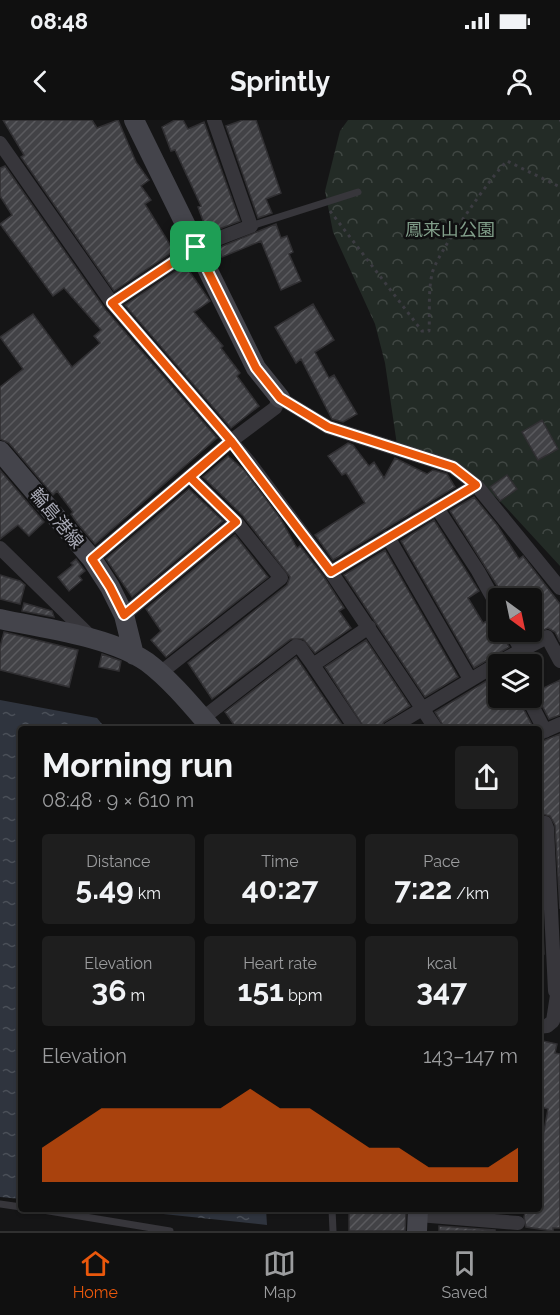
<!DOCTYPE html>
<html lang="en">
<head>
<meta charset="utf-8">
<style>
  body { margin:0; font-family:Raleway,"Noto Sans JP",sans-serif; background:#1e1e1e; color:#f1f3f6; height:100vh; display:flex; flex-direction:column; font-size:22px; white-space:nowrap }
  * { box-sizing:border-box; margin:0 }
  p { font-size:20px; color:#9c9d9f }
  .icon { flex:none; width:33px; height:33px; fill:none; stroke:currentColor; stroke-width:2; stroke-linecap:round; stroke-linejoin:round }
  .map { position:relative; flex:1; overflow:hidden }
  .details { position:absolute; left:18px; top:606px; width:524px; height:486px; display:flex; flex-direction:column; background:#101010; border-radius:6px; box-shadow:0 2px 4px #0004,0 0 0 2px #303030 }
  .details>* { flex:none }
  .needle { width:39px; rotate:147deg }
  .fabs { position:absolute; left:488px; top:468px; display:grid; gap:12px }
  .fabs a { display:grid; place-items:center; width:54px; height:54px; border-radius:6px; background:#101010; box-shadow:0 2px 4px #0004,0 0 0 2px #303030; font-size:30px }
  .pin { position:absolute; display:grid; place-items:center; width:51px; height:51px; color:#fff; margin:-26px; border-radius:12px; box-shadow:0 3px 9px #0006 }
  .round { display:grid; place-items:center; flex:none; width:63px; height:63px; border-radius:6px; background:#1e1e1e }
  .overview { display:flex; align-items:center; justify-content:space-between; height:102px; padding:0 24px }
  h1 { font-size:33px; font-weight:700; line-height:45px }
  .metrics { display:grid; grid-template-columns:repeat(3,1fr); gap:9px; height:102px; padding:6px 24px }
  .metrics div { display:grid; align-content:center; border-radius:6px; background:#1e1e1e; text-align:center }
  .metrics b { font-size:30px; font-weight:700 }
  .metrics small { font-size:16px; font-weight:400 }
  .metrics p { font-size:16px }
  .chart { height:168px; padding:12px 24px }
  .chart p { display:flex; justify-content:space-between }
  .chart svg { width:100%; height:108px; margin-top:6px; fill:#ea580c; opacity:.7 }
  .status { display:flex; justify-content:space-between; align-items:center; height:42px; padding:0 30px; background:#101010; direction:ltr }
  .status svg { height:16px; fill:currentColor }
  header { display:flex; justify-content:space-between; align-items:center; height:78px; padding:0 24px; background:#101010; font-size:27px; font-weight:700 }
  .menu { display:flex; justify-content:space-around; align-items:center; height:84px; border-top:2px solid #303030; background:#101010; font-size:16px; color:#9c9d9f }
  .menu a { display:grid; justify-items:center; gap:3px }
  .menu .selected { color:#ea580c }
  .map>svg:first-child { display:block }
</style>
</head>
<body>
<div class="status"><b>08:48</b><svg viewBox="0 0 49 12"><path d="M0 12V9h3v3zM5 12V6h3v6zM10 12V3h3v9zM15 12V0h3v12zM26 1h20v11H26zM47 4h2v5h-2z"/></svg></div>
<header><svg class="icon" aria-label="back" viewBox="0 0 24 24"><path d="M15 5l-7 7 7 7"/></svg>Sprintly<svg class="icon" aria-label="person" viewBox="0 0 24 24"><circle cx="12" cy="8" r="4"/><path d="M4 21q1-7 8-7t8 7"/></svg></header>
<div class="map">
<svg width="560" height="1111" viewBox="0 0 560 1111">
  <defs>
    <pattern id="park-crowns" width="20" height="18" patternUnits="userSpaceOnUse" patternTransform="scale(1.5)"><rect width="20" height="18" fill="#232b26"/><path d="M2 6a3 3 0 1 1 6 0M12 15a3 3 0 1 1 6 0" fill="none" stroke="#404743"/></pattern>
    <pattern id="water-ripples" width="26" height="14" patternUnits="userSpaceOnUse" patternTransform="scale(1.5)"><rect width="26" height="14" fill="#2f343e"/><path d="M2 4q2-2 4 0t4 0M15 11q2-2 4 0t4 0" fill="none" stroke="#4a4f58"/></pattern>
    <pattern id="building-hatch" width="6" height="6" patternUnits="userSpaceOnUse" patternTransform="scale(1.5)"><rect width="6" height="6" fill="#424246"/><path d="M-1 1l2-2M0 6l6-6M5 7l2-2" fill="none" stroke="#5a5a5e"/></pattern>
  </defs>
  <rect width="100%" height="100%" fill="#151516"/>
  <!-- park -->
  <path fill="url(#park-crowns)" d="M348 0H560V446L502 383 456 343 397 325 385 243 375 204 333 112 325 71 340 11Z"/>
  <!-- water -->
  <path fill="url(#water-ripples)" d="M0 580 97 598 106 609H21V1079L0 1077Z
    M116 1089H266L267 1105Z"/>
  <!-- building -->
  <path fill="url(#building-hatch)" stroke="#302f32" stroke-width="1.5" d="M3 0H92L97 8 118 0 136 42 149 60 141 66 151 80 145 84 174 131 114 171 21 37 24 35Z
    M175 0H183L188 9 204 2 240 101 211 112 208 105 205 106 198 87 201 86 175 30 171 31 162 7Z
    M243 0H256L281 73 266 79 272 93 258 98 226 6Z
    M5 46 105 189 217 318 95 424 78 404 71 394 73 392 57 371 53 375 9 323 0 319V267L23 249 0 217 33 194 72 247 100 223 94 216 101 210 64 168 53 176 0 104 12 95 0 76V48Z
    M276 104 281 118 287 116 293 132 289 134 301 161 281 170 261 121 222 137 218 128Z
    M185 145 210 181 194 192 223 226 221 228 240 253 237 256 259 286 231 308 125 185Z
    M313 184 334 220 315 232 329 258 334 255 357 294 343 302 332 299 301 239 296 243 275 207Z
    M542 300 558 329 538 340 522 312Z
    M348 323 353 325 369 346 374 342 384 358 395 338 427 354 433 350 447 354 455 367 333 440 315 415 365 383 346 353 342 355 328 336Z
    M228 336 244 350 280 398 297 428 300 426 324 457 344 488 339 491 351 508 315 533 303 519H291L212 579 188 543 287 465 290 457 243 396 203 357Z
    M0 350 44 402 29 416 18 405 0 419Z
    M507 355 517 369 500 381 490 367Z
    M189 369 223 401 132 477 106 439Z
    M474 377 497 405 519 439 523 436 560 484V522L555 512 548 508 525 518 521 512H531V478H505L450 391Z
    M434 400 479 471 468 478 483 503 498 496V512H502L509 527 474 548 401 421Z
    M235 415 268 457 166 537 151 520 161 511 146 489Z
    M385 430 458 557 425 577 344 455Z
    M76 439 85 451 79 456 82 460 69 471 58 457 73 445 71 443Z
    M0 455 20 461 25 465 20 484 0 479Z
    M24 483 52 491 54 497 22 491Z
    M4 512 78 530 69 567 0 550V527Z
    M366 520 410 586 384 602 380 609H365L325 547Z
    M102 534 121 541 119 551 99 547Z
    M296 537 345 609H237L225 592Z
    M498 554V578L519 580 533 607 445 609 435 592Z
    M560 560V595L549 599 535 572Z
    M560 614V789L555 705 550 696 538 693V623Z
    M538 718 544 834H538Z
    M538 920 557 924 555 933 560 934V1108H553V1111L526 1107 524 1097 526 1089H538V1022H542L548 989 538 986Z
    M349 1089 406 1092 405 1111H349Z
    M439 1106 495 1110V1111H439Z"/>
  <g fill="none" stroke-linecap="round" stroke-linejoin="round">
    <!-- path -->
    <path stroke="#3c3c42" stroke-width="3" stroke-dasharray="3 4.5" stroke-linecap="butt" d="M559 0H560
      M330 91 422 211H429C430 193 428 172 432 154 435 136 492 55 507 41L560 67"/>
    <!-- lane -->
    <path stroke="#37363b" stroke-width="7" d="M251 106 358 72
      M0 1084 21 1087
      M37 1089 170 1111
      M332 1089 333 1111"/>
    <!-- street -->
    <path stroke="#37363b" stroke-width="14" d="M0 23 112 183 249 342 331 452 436 609
      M112 183 196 127 251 106 214 0
      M437 388 478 451 498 487
      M388 417 470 559
      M0 428 91 517
      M92 439 231 321 275 288 280 278 328 307 453 347 476 365 560 468
      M331 452 476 365
      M124 495 236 402
      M511 512 521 529
      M313 545 356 609
      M159 554 281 458 236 402 190 357
      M528 578 545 611
      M203 598 296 526 300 527 313 545 369 507
      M389 609 507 538 547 517 560 541
      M538 614 560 604
      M538 702 545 703 547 708 555 871 560 876
      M538 907 547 906 553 901 557 875
      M418 1095 518 1103"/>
    <!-- secondary -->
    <path stroke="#44444b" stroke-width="20" d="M134 0 256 248 280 278
      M0 331 92 439 110 467 124 495 134 535
      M0 499C45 509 109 516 147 542 171 560 193 587 212 609
      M417 1111 418 1089"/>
  </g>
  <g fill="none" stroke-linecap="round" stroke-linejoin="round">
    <!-- route casing -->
    <g stroke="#fff" stroke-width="12">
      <path id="route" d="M196 127 112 183 231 321 92 439 110 467 124 495 236 402 190 357 231 321 331 452 476 365 453 347 328 307 280 278 256 248 196 127"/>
    </g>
    <!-- route -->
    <use href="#route" stroke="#ea580c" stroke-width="8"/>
  </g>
  <g text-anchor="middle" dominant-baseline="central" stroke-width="5" stroke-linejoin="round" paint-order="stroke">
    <!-- park labels -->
    <g font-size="18" fill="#819e8a" stroke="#101011">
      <text x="450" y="109">鳳来山公園</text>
    </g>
    <!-- street labels -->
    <g font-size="18" fill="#a8a9b5" stroke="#101011">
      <text transform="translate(57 398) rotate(50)">輪島港線</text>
    </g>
  </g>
</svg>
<div class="fabs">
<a><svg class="needle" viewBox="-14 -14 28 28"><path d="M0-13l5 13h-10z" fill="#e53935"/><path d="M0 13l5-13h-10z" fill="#9c9d9f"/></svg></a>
<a><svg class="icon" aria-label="layers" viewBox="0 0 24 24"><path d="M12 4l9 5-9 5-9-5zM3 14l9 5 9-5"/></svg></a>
</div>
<div class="pin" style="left:196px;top:127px;background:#1e9e55"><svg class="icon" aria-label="arrive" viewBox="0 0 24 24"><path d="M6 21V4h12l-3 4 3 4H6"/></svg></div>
<section class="details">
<div class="overview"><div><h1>Morning run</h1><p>08:48 · 9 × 610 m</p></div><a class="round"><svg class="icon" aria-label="share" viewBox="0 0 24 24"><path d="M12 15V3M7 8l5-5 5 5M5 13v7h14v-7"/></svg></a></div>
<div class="metrics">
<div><p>Distance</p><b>5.49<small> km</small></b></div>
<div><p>Time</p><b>40:27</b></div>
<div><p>Pace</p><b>7:22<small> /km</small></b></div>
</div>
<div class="metrics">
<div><p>Elevation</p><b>36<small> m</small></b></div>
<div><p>Heart rate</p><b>151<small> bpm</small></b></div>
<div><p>kcal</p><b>347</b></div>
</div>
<div class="chart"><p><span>Elevation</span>143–147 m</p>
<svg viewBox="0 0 160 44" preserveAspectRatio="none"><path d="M0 44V30L10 22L20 14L30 14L40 14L50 14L60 14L70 6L80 14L90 14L100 22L110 30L120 30L130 38L140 38L150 38L160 30V44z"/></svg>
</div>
</section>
</div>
<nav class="menu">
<a class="selected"><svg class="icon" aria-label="home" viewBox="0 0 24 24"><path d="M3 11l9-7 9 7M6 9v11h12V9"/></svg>Home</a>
<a><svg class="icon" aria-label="map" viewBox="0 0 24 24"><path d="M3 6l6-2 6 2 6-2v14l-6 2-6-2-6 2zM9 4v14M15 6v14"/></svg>Map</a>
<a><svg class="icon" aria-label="saved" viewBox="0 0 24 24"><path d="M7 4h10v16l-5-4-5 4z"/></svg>Saved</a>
</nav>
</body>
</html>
